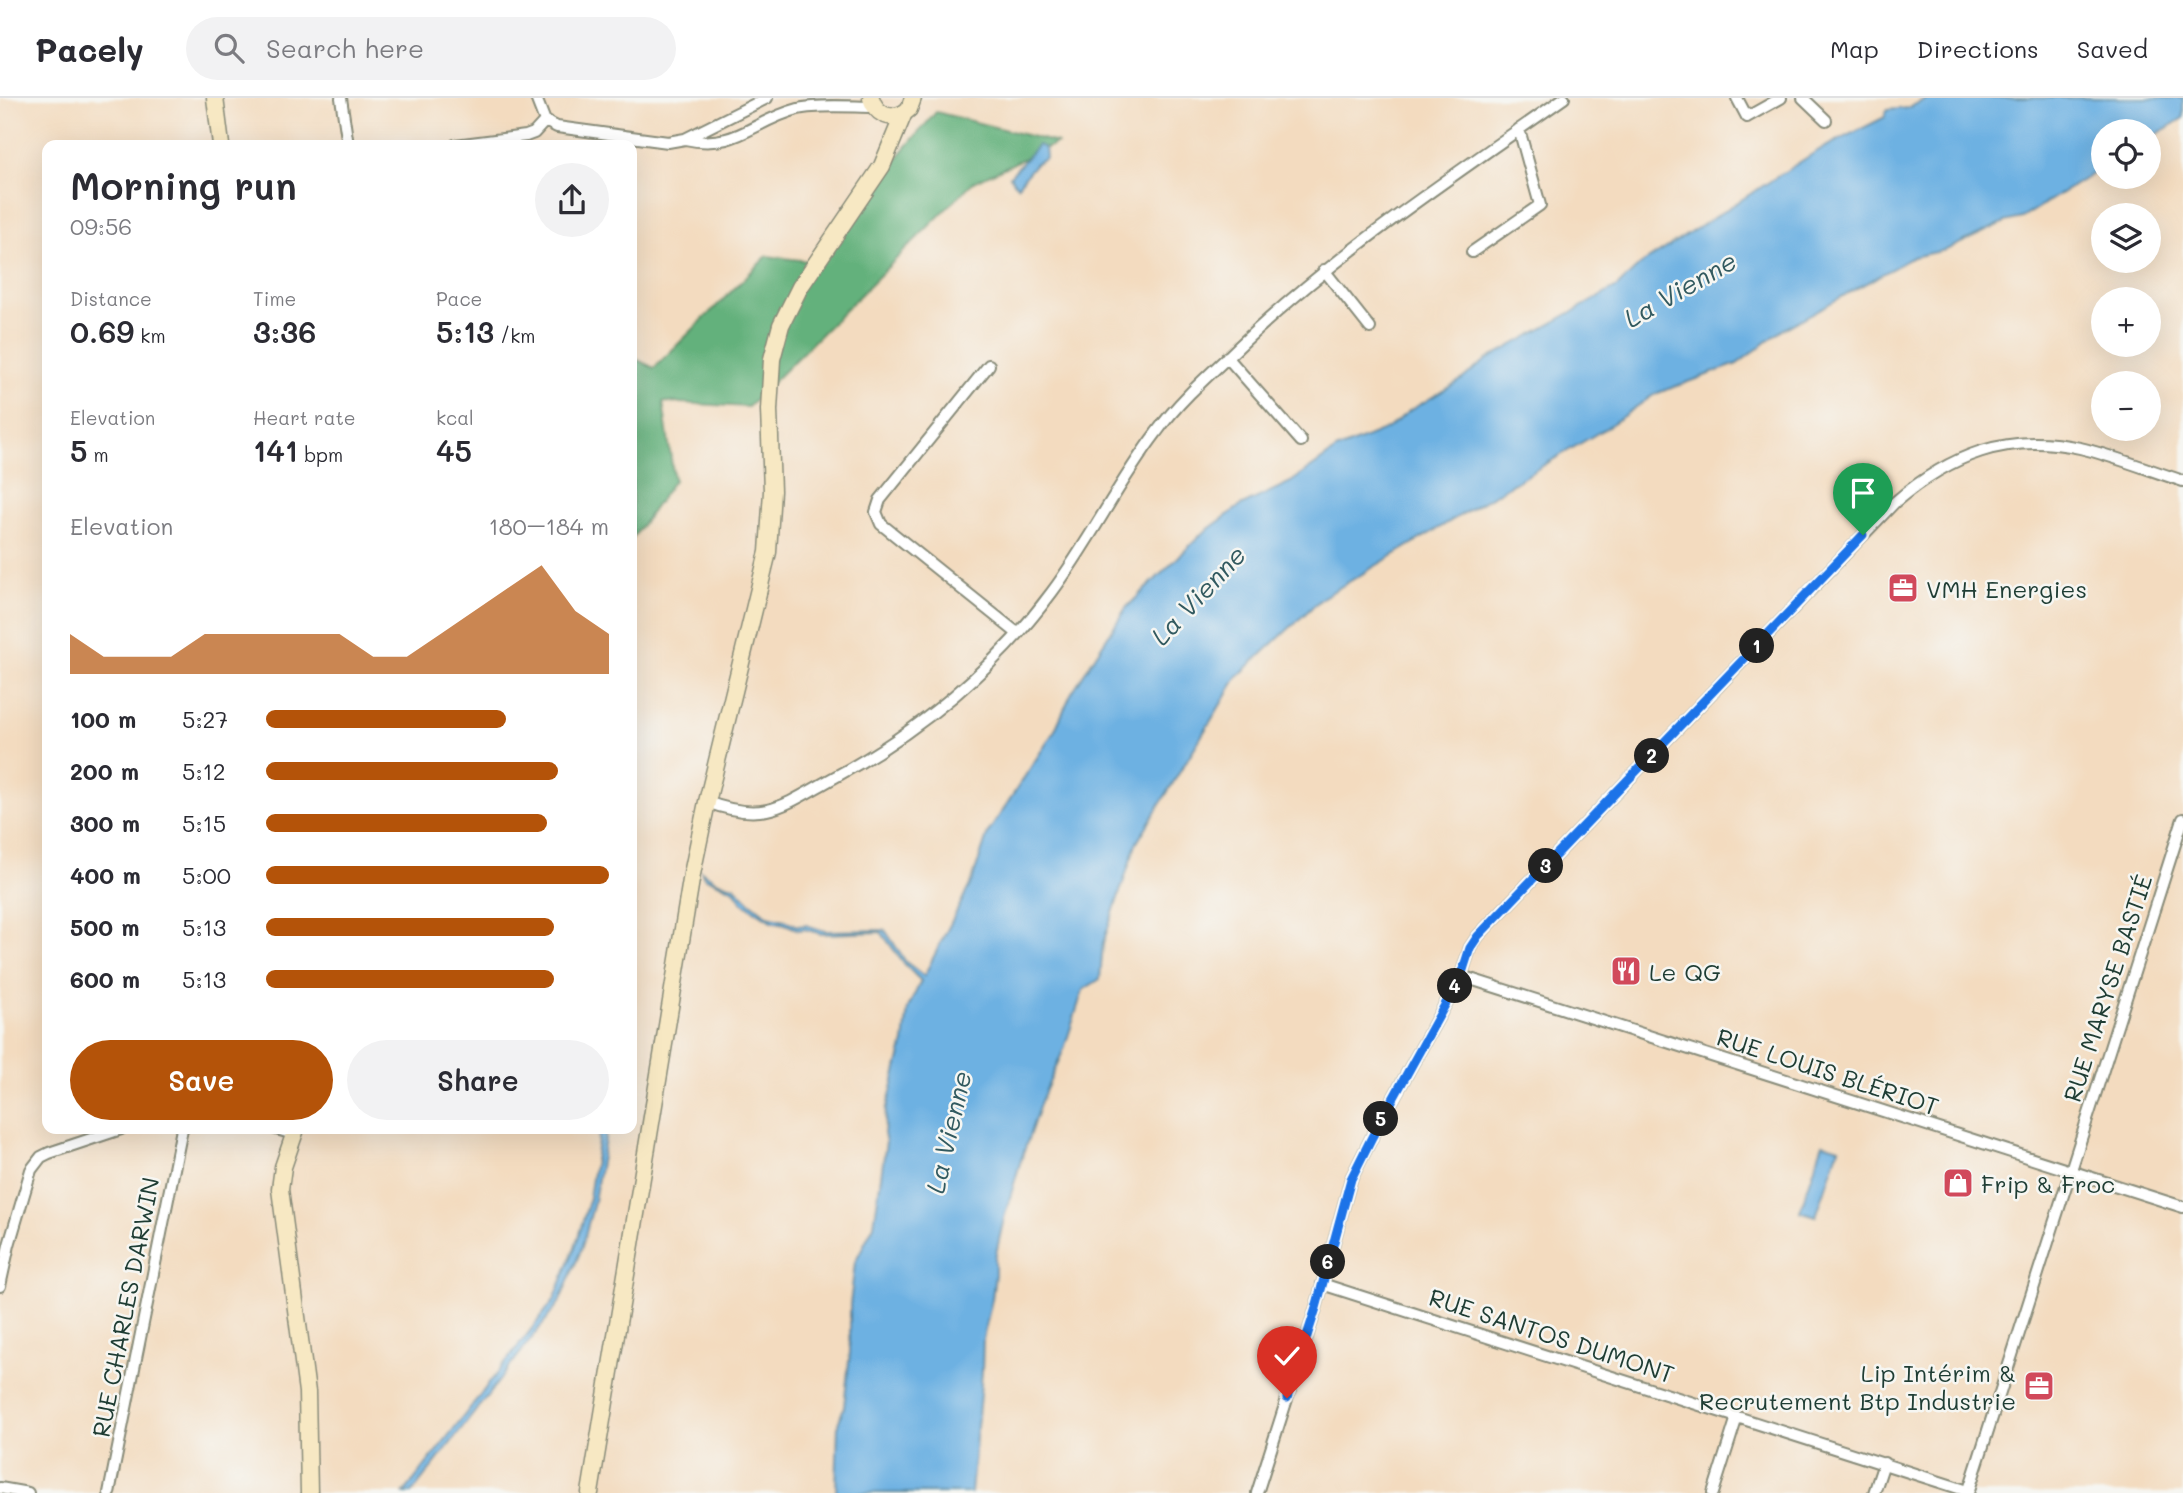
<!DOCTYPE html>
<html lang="en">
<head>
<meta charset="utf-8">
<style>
  body { margin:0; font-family:Mali,sans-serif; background:#f2f2f3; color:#2b2b33; height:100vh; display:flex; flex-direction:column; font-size:26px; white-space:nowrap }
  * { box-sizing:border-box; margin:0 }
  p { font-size:23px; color:#7c7c81 }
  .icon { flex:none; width:38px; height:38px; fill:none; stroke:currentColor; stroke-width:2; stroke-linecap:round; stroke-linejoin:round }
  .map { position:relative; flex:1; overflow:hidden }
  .drawer { position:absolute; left:42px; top:42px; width:595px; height:994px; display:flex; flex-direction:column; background:#fff; border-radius:14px; box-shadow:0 7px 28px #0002 }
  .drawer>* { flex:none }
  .buttons { position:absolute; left:2091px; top:21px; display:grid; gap:14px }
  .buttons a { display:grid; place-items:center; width:70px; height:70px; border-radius:50%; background:#fff; box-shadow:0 7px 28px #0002; font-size:35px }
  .pin { position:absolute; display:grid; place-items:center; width:60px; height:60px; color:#fff; margin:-72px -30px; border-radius:50% 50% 50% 0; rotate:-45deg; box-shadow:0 0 7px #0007 }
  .pin .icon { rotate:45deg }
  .km { position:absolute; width:35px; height:35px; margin:-18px; border-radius:50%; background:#222; color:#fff; font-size:19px; line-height:35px; text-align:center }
  .round { display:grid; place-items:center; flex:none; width:74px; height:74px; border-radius:37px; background:#f2f2f3 }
  .head { display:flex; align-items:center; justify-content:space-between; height:119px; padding:0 28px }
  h1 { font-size:38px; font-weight:600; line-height:52px }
  .stats { display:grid; grid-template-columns:repeat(3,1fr); gap:10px; height:119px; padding:7px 28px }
  .stats div { display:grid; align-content:center }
  .stats b { font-size:30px; font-weight:600 }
  .stats small { font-size:19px; font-weight:400 }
  .stats p { font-size:19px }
  .chart { height:196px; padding:14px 28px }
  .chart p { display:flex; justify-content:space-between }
  .chart svg { width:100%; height:126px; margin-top:7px; fill:#b45309; opacity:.7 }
  .action { display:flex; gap:14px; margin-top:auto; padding:14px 28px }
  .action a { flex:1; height:80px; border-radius:42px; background:#b45309; color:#fff; font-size:28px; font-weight:600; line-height:80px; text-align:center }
  .action a+a { background:#f2f2f3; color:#2b2b33 }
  ul { padding:0 28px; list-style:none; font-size:23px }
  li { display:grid; grid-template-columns:112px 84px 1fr; align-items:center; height:52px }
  li i { height:18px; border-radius:9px; background:#b45309 }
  header { display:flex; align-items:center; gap:42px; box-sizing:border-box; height:98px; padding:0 35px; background:#fff; border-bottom:2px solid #e1e1e2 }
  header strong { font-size:33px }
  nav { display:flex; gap:38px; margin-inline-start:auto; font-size:24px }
  .search { width:490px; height:63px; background:#f2f2f3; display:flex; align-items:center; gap:18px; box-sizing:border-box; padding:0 24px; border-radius:38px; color:#7c7c81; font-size:26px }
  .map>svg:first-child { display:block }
</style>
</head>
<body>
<header>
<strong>Pacely</strong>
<div class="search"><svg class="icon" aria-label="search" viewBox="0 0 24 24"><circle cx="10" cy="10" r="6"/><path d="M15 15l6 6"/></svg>Search here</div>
<nav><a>Map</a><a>Directions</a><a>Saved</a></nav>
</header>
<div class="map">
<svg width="2183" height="1395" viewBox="0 0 2183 1395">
  <rect width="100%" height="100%" fill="#f6f6f2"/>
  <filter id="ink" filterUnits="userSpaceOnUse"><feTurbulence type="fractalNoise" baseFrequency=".0143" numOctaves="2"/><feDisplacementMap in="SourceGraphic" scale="14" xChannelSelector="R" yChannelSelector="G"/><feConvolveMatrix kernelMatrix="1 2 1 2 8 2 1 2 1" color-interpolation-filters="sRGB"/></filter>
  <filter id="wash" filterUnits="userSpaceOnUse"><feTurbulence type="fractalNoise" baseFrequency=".00686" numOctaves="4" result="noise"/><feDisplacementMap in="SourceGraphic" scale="28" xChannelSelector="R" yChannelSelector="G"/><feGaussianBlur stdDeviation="1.57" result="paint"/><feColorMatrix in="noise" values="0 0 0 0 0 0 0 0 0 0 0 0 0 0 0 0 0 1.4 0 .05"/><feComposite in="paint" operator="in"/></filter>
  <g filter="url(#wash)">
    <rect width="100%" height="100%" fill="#f3dbbf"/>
    <!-- forest -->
    <path fill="#63b17b" stroke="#417758" stroke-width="2" d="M936 14 1057 45 973 84 748 309 663 304 674 382 632 441V259L654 270 767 158 809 163Z"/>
    <!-- water -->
    <path fill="#6db1e2" stroke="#46778b" stroke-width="2" d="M1928 0H2183V20L2149 41V33H2104L2103 69 2022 120 2005 124 1946 152 1913 159 1784 231 1737 266 1655 296 1606 330 1322 500 1238 578 1136 746 1103 845 1100 881 1083 892 1064 951 1041 1003 1020 1065 1004 1120 995 1160V1176L992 1201 983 1241 982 1274 971 1395H836L838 1326 844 1309 850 1254V1207L855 1164 874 1127 886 1044 884 1036 886 1013 904 944 908 910 921 883 904 866 881 834 822 836 804 831 799 832 785 826 771 823 742 804 734 792 704 779 701 773 719 784 734 788 750 804 768 818 785 822 798 828 806 827 825 833 885 832 906 864 924 878 972 783 988 735 1055 632 1071 596 1126 510 1203 435 1240 408 1291 384 1336 352 1387 331 1409 313 1461 282 1486 262 1617 189 1640 167 1817 53 1885 19 1887 12 1908 10Z
      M1038 47 1045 50 1046 60 1036 65 1017 88 1010 78Z
      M600 1031H607L593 1108 581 1152 559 1205 412 1395H404L554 1202 575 1149 588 1106Z
      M1823 1045 1839 1050 1816 1118 1800 1113Z"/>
  </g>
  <g filter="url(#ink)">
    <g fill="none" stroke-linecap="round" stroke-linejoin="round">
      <!-- street casing -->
      <g stroke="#898c7a" stroke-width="14">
        <path id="street" d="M341 0 348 47
          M536 0 545 23 557 29 668 44 685 41 767 0
          M1737 0 1747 19 1781 0
          M1803 0 1826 22
          M685 41C737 52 752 23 798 11 817 6 853 9 874 9
          M455 47 526 38 534 35 545 23
          M1472 154 1540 107 1519 31
          M1324 172 1370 230
          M1227 259 1301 343
          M989 267 880 402 876 414 881 426 1017 535
          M707 704C766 726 784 707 835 679 918 634 996 570 1052 494 1090 443 1118 385 1156 335 1176 307 1202 283 1227 260 1329 160 1447 82 1564 0
          M1461 878 2183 1109
          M276 1031 294 1036
          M1322 1186 1968 1393
          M0 1188 9 1147 31 1072 41 1059 49 1055 121 1031
          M0 1390 28 1395
          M109 1395 182 1031
          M1257 1395 1316 1210 1351 1081 1372 1039 1461 878 1470 850 1478 838 1895 404C1950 357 2007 334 2080 350 2114 358 2149 372 2183 383
          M1713 1395 1737 1319
          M1874 1395 1884 1365
          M1968 1395 2183 721"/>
      </g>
      <!-- secondary casing -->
      <g stroke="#898c7a" stroke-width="19">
        <path id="secondary" d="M215 0 221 47
          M871 0C876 16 889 23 904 15
          M296 1031 283 1069 280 1091 307 1294 309 1395
          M590 1395 692 776 707 704 768 454 772 393 769 312 772 261 781 227 800 189 882 68 904 15 909 11 913 0"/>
      </g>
      <!-- street -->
      <use href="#street" stroke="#fff" stroke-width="10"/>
      <!-- secondary -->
      <use href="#secondary" stroke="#f7e8c3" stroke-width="16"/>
    </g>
  </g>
  <g fill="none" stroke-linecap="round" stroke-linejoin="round" filter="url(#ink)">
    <!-- route casing -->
    <g stroke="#fff" stroke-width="14">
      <path id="route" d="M1287 1300 1316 1210 1351 1081 1372 1039 1461 878 1470 850 1478 838 1863 437"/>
    </g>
    <!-- route -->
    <use href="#route" stroke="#1a73e8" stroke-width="9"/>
  </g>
  <!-- icons -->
  <defs>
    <g id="office-square" transform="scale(1.575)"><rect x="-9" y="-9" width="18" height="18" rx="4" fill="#d1495b" stroke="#f6f6f2"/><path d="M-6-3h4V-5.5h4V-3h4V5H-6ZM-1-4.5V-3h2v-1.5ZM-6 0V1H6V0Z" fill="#fff"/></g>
    <g id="restaurant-square" transform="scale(1.575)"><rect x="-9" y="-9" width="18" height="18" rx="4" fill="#d1495b" stroke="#f6f6f2"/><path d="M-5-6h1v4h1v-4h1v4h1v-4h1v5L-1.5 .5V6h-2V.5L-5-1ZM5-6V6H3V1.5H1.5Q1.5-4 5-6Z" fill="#fff"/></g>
    <g id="shop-square" transform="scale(1.575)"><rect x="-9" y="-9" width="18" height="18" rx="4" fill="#d1495b" stroke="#f6f6f2"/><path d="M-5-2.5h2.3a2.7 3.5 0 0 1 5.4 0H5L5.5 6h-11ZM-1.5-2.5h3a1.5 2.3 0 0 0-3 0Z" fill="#fff"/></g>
  </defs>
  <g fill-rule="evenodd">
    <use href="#office-square" x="1903" y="490"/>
    <use href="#restaurant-square" x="1626" y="873"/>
    <use href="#shop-square" x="1958" y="1085"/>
    <use href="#office-square" x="2039" y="1288"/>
  </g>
  <g text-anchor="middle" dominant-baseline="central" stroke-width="5" stroke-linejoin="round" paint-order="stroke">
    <!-- poi labels -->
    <g font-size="24" fill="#1f3d34" stroke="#f6f6f2" text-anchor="start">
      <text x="1926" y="490">VMH Energies</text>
      <text x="1649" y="873">Le QG</text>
      <text x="1981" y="1085">Frip &amp; Froc</text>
      <text x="2016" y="1274" text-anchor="end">Lip Intérim &amp;<tspan x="2016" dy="28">Recrutement Btp Industrie</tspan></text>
    </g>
    <!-- street labels -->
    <g font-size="24" fill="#1f3d34" stroke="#f6f6f2">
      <text transform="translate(2107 890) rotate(-72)">RUE MARYSE BASTIÉ</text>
      <text transform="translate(1828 973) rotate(18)">RUE LOUIS BLÉRIOT</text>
      <text transform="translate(125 1209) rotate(-79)">RUE CHARLES DARWIN</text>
      <text transform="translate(1552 1237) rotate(18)">RUE SANTOS DUMONT</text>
    </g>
    <!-- water labels -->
    <g font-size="26" font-style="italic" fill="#325a60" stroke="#f6f6f2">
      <text transform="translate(1680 191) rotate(-30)">La Vienne</text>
      <text transform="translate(1198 497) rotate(-47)">La Vienne</text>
      <text transform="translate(948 1034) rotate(-77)">La Vienne</text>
    </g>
  </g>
</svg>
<div class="buttons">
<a><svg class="icon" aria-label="locate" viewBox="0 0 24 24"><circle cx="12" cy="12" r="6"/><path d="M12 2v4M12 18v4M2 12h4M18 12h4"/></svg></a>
<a><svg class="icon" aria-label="layers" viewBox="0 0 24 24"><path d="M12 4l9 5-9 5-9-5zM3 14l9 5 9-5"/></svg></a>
<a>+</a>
<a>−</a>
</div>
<div class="pin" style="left:1863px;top:437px;background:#1e9e55"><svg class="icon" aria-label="arrive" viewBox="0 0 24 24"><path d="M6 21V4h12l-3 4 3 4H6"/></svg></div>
<div class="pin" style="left:1287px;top:1300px;background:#d93025"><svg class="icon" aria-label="check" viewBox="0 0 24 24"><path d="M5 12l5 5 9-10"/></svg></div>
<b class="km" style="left:1757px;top:548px">1</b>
<b class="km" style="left:1652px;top:658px">2</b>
<b class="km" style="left:1546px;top:768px">3</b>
<b class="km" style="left:1455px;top:888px">4</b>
<b class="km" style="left:1381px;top:1021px">5</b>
<b class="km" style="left:1328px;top:1164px">6</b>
<section class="drawer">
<div class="head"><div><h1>Morning run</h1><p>09:56</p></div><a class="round"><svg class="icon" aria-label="share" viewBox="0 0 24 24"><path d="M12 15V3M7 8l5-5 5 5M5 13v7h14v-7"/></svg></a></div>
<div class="stats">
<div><p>Distance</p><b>0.69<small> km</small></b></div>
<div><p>Time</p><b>3:36</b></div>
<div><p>Pace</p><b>5:13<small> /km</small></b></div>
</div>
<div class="stats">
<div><p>Elevation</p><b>5<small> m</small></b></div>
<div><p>Heart rate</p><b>141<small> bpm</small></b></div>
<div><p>kcal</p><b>45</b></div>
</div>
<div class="chart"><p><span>Elevation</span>180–184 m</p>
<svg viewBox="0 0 160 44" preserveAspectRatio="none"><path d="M0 44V30L10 38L20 38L30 38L40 30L50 30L60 30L70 30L80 30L90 38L100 38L110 30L120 22L130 14L140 6L150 22L160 30V44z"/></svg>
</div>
<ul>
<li><b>100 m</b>5:27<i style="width:70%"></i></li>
<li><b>200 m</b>5:12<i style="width:85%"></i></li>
<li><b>300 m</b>5:15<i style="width:82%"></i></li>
<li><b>400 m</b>5:00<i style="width:100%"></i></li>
<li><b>500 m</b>5:13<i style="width:84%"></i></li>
<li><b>600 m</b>5:13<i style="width:84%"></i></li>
</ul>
<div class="action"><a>Save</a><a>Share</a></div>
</section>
</div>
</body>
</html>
